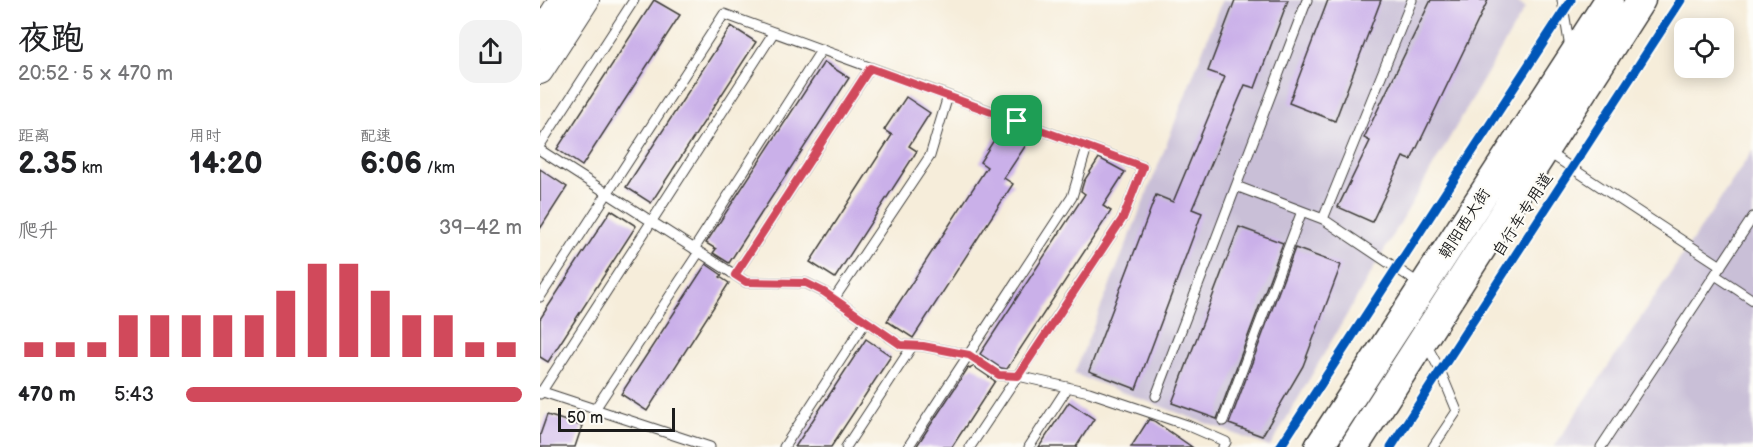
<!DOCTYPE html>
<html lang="zh">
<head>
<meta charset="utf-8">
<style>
  body { margin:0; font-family:"Balsamiq Sans","LXGW WenKai TC",sans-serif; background:#f2f2f2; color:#202124; height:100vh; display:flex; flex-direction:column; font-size:22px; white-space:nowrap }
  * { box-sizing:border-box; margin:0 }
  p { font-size:20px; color:#757577 }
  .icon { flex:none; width:33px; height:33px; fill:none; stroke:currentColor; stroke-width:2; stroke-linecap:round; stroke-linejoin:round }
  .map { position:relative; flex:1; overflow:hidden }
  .side { display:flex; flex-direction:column; background:#fff; width:540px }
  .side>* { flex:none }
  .tools { position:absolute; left:1134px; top:18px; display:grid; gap:12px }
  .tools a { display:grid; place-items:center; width:60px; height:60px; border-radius:12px; background:#fff; box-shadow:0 3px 15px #0003; font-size:30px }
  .scale { position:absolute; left:18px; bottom:15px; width:117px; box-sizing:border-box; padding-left:6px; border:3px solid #1c1c1c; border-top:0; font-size:16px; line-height:21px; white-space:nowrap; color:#1c1c1c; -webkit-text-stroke:4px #fdfcf7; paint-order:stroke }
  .pin { position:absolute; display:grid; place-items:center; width:51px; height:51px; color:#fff; margin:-26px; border-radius:12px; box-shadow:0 3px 9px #0006 }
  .round { display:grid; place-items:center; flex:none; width:63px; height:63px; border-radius:18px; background:#f2f2f2 }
  .head { display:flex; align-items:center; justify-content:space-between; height:102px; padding:0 18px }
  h1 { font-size:33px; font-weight:700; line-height:45px }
  .figures { display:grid; grid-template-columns:repeat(3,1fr); gap:9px; height:102px; padding:6px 18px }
  .figures div { display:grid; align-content:center }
  .figures b { font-size:30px; font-weight:700 }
  .figures small { font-size:16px; font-weight:400 }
  .figures p { font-size:16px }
  .chart { height:168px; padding:12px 18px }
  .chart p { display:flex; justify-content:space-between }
  .chart svg { width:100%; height:108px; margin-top:6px; stroke:#d1495b; stroke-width:6 }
  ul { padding:0 18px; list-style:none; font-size:20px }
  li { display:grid; grid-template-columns:96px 72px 1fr; align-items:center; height:45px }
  li i { height:15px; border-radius:8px; background:#d1495b }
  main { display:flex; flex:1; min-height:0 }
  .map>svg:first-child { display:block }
</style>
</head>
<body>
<main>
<section class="side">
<div class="head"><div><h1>夜跑</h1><p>20:52 · 5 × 470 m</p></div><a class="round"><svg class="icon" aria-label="share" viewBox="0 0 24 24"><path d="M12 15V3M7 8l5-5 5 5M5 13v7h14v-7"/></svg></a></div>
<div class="figures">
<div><p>距离</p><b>2.35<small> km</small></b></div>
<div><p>用时</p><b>14:20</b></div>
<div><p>配速</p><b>6:06<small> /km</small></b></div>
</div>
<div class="chart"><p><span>爬升</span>39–42 m</p>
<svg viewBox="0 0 160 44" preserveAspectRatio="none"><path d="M5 44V38M15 44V38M25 44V38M35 44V27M45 44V27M55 44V27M65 44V27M75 44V27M85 44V17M95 44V6M105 44V6M115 44V17M125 44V27M135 44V27M145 44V38M155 44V38"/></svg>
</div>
<ul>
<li><b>470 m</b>5:43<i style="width:100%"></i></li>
</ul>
</section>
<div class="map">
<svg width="1213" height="447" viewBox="0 0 1213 447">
  <rect width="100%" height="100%" fill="#fdfcf7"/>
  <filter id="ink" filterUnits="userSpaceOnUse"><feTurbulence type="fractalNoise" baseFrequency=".0167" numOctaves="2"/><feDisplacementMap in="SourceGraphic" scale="12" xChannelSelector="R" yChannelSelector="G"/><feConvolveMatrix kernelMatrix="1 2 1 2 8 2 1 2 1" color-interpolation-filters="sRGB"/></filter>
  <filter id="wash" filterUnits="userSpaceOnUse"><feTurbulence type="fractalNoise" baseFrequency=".008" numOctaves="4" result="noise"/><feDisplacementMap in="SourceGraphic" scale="24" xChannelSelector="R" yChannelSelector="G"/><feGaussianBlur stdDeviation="1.35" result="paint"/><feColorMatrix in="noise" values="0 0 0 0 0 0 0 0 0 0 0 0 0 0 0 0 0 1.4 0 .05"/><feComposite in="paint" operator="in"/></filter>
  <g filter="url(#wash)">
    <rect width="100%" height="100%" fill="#f6edda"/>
    <!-- industrial -->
    <path fill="#c9bfd7" d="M682 0H975L985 8 730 447 534 374 620 161Z
      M1213 150V447H1014Z"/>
    <g id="blocks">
      <!-- building -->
      <path fill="#cab0e9" d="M114 0 140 15 42 166 17 149Z
        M695 0H748L715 88 705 85 652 209 662 213 596 389 549 371 616 195 633 202 685 77 668 71Z
        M788 0H841L795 121 749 103Z
        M891 0H948L871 160 863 157 832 222 798 207 830 141 824 138Z
        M191 26 216 42 111 203 86 187Z
        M284 62 309 78 189 263 173 253 176 249 166 243Z
        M366 97 390 113 369 146 377 151 295 278 270 262 352 135 344 130Z
        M461 129 486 145 464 178 473 184 373 338 347 321 447 167 440 162Z
        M559 158 585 172 563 206 571 211 467 369 461 368 440 354 545 194 541 191 544 181Z
        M0 169 27 187 0 229Z
        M71 210 96 226 8 362 0 357V319Z
        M699 227 743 243 677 419 632 403Z
        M755 248 801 265 763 366 722 436 689 424Z
        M166 264 182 275 180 277 189 283 107 411 81 394Z
        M326 339 351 356 291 447H255Z
        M433 366 455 381 412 447H376L428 368 430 369Z
        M529 402 554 419 536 447H499Z
        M7 415 42 426 35 447H0V435Z
        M609 419 614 421 652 447H591Z"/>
    </g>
  </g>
  <g filter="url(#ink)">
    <use href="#blocks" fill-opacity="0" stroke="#3d3b38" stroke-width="1.5"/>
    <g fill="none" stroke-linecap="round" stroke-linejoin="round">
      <!-- lane casing -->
      <g stroke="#3d3b38" stroke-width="11">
        <path id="lane" d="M1022 0 1030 48
          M0 145 94 0
          M0 150 206 282 266 283 284 292 361 345 383 346 429 355 459 375 478 376 549 392 647 425 686 442 683 447
          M1006 151 1181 266
          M696 186 783 219 880 284
          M783 219 872 0
          M154 249 282 49
          M195 275 330 68
          M1175 275 1213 300
          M0 297 184 14 603 167 583 218 430 447
          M294 299 390 156 408 96
          M886 344 900 370 917 411 893 447
          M0 391 170 447
          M0 394 234 32
          M616 396 767 0
          M55 409 159 252
          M683 421 762 211
          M244 447 326 321
          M306 447 373 345
          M368 447 532 197 547 147
          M489 447 528 387
          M1061 447 1213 217"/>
      </g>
      <!-- secondary casing -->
      <g stroke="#3d3b38" stroke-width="28">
        <path id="secondary" d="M0 35 22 0
          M0 71 46 0"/>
      </g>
      <!-- primary casing -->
      <g stroke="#3d3b38" stroke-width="31">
        <path id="primary" d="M779 447 1069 0
          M814 447 1101 0"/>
      </g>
      <!-- lane -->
      <use href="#lane" stroke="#fff" stroke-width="9"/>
      <!-- secondary -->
      <use href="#secondary" stroke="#fff" stroke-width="26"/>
      <!-- primary -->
      <use href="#primary" stroke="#fff" stroke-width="28"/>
      <!-- cycleway casing -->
      <g stroke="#fdfcf7" stroke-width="13">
        <path id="cycleway" d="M740 447 1031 0
          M851 447 1141 0"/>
      </g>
      <!-- cycleway -->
      <use href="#cycleway" stroke="#0057b8" stroke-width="9"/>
    </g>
  </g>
  <g fill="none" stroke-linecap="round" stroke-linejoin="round" filter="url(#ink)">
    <!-- route casing -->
    <g stroke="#fff" stroke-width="12">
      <path id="route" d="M330 68 603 167 583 218 478 376 459 375 429 355 383 346 361 345 284 292 266 283 206 282 195 275Z"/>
    </g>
    <!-- route -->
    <use href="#route" stroke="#d1495b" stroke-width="8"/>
  </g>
  <g text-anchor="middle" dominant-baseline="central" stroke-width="4.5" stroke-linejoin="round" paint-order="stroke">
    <!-- street labels -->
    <g font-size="16" fill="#1c1c1c" stroke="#fdfcf7">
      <text transform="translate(983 215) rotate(-57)">自行车专用道</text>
      <text transform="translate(925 224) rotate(-57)">朝阳西大街</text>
    </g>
  </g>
</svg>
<div class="tools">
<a><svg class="icon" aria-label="locate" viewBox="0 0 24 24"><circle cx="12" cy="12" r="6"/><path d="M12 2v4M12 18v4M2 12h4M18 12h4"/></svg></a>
</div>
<div class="scale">50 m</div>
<div class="pin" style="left:477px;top:121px;background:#1e9e55"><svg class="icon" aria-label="arrive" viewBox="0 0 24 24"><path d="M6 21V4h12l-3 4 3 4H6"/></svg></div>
</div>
</main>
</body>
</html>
